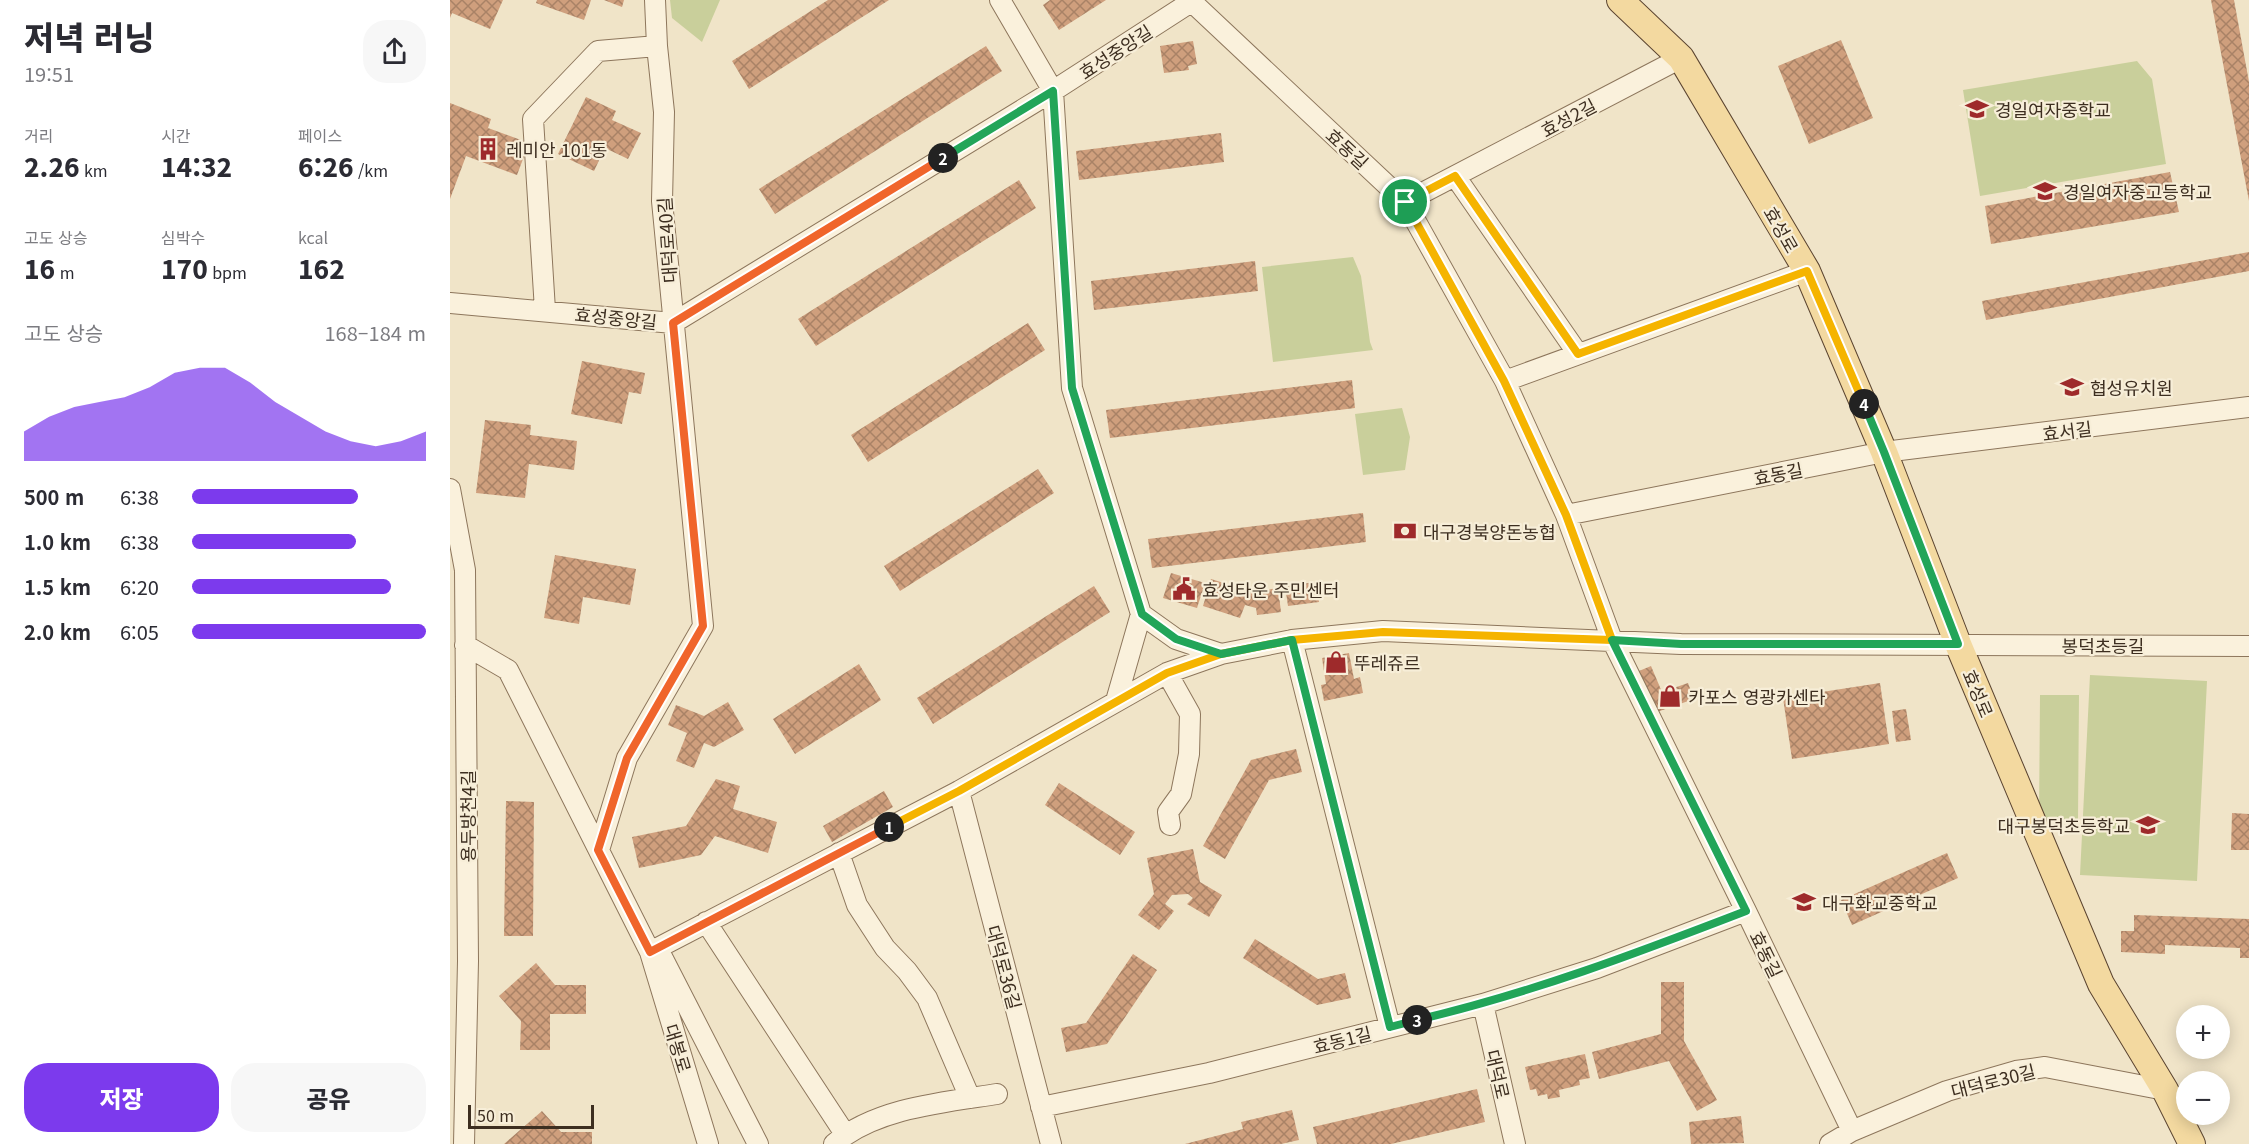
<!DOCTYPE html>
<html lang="ko">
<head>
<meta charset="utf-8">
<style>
  body { margin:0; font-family:Georgia,"Noto Sans KR",serif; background:#f7f7f7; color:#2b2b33; height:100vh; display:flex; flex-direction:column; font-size:22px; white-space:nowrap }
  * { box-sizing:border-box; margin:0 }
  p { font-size:20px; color:#7c7c81 }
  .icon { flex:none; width:33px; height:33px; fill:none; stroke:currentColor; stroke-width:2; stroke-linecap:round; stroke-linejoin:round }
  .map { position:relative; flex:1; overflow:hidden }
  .side { display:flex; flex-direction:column; background:#fff; width:450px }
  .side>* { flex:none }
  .fabs { position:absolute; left:1726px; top:1005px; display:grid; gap:12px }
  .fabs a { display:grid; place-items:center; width:54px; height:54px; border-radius:50%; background:#fff; box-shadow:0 3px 15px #0003; font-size:30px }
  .scale { position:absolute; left:18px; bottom:15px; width:126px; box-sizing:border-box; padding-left:6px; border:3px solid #3d2e20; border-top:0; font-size:16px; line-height:21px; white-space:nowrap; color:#3d2e20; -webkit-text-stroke:4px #f7eed8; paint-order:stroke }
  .pin { position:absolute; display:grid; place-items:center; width:51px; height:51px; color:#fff; margin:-26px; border:3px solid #fff; border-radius:50%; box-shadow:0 2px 6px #0007 }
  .km { position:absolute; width:30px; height:30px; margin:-15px; border-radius:50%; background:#222; color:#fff; font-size:16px; line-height:30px; text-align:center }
  .round { display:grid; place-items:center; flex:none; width:63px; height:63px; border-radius:24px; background:#f7f7f7 }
  .headline { display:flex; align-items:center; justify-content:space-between; height:102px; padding:0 24px }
  h1 { font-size:33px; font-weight:800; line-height:45px }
  .stats { display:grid; grid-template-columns:repeat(3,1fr); gap:9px; height:102px; padding:6px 24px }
  .stats div { display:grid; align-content:center }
  .stats b { font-size:26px; font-weight:800 }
  .stats small { font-size:16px; font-weight:400 }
  .stats p { font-size:16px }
  .chart { height:168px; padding:12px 24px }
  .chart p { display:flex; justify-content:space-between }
  .chart svg { width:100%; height:108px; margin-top:6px; fill:#7c3aed; opacity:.7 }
  .action { display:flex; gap:12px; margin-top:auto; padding:12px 24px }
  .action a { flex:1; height:69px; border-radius:24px; background:#7c3aed; color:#fff; font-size:24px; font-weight:800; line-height:69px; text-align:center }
  .action a+a { background:#f7f7f7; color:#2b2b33 }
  ul { padding:0 24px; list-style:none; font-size:20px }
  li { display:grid; grid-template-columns:96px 72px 1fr; align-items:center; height:45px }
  li i { height:15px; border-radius:8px; background:#7c3aed }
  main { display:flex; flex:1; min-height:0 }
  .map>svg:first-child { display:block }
</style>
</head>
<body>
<main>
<section class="side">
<div class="headline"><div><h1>저녁 러닝</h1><p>19:51</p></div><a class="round"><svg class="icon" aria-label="share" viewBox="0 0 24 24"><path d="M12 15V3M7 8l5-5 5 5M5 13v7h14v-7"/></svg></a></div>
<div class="stats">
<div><p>거리</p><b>2.26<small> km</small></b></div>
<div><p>시간</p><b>14:32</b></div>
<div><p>페이스</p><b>6:26<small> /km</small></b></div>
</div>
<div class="stats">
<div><p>고도 상승</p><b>16<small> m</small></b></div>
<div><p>심박수</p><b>170<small> bpm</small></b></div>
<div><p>kcal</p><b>162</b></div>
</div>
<div class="chart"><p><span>고도 상승</span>168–184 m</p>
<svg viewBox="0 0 160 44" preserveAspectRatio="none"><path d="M0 44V32L10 26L20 22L30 20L40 18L50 14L60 8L70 6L80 6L90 12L100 20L110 26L120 32L130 36L140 38L150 36L160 32V44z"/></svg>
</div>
<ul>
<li><b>500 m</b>6:38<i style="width:71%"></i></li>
<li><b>1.0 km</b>6:38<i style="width:70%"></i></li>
<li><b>1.5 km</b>6:20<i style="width:85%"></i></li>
<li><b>2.0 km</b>6:05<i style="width:100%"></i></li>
</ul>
<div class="action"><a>저장</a><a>공유</a></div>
</section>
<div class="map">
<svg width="1799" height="1144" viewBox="0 0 1799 1144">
  <defs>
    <pattern id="building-cross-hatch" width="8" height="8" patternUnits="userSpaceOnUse" patternTransform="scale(1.5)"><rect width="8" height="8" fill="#cf9f7d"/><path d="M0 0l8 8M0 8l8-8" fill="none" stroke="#a98266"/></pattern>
  </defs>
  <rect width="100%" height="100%" fill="#f0e4c8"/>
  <!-- green -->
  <path fill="#c9cf9b" d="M220 0H270L252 42 222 18Z
    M1687 61 1702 79 1716 164 1530 196 1513 90Z
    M903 257 911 276 920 342 923 350 823 362 812 267Z
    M952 408 960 437 955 470 913 475 905 414Z
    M1640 675 1757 681 1747 881 1630 875Z
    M1590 695H1629L1628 820H1589Z"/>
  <!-- building -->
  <path fill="url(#building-cross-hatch)" d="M0 0H53L40 29 2 13 0 18Z
    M87 0H141L134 20 86 3Z
    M154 0H174L172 7Z
    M378 0H439L299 89 282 61Z
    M600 0H656L609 30 593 5Z
    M1761 0H1784L1799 82V201Z
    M1391 40 1423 118 1359 144 1328 66Z
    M743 41 747 64 738 66 739 70 714 73 710 46Z
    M536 46 552 71 325 214 309 189Z
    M136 97 166 111 162 120 191 133 178 159 155 148 144 171 108 154Z
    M0 103 41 119 38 128 79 143 67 175 16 156 0 199Z
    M771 133 774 162 629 180 626 151Z
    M1720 172 1729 212 1541 244 1535 206Z
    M569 180 586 208 366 346 348 319Z
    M1799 252V271L1536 320 1532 301Z
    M805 261 808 291 644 310 641 281Z
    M578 323 595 350 418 462 401 435Z
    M132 361 195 373 191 394 179 392 172 424 121 414Z
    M902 380 905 408 660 438 656 410Z
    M35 420 81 425 80 435 127 441 124 470 79 464 75 498 26 493Z
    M588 469 604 493 450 591 434 566Z
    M913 513 916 542 702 568 698 539Z
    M105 555 186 569 180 605 133 597 129 624 94 618Z
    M721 573 755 583 747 608 713 598Z
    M761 579 803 592 828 588 831 612 807 615 806 608 795 605 790 618 753 606Z
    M866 582 869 602 838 606 835 586Z
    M644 586 660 612 483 724 467 698Z
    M899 653 904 679 910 677 913 693 874 701 871 685 876 684 872 658Z
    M409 664 431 700 345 754 323 719Z
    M1201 666 1212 692 1238 683 1244 699 1207 712 1189 671Z
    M1430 683 1439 744 1342 759 1333 698Z
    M278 702 294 730 264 747 254 743 244 768 226 761 237 733 218 725 226 705 254 716Z
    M1456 709 1461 740 1446 742 1442 711Z
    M846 749 852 772 819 780 775 859 753 846 801 760Z
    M266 779 290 786 283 809 327 822 318 853 265 836 251 855 189 868 182 837 236 826Z
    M609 783 685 832 670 855 595 805Z
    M434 791 443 807 382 842 373 826Z
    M56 801 84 802 83 936H54Z
    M1782 813 1799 814V850H1781Z
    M743 849 750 882 772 895 759 917 737 904 743 898 738 894 722 895 715 904 724 911 709 930 688 915 704 894 697 858Z
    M1497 853 1508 878 1402 925 1391 900Z
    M1684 915 1799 919V958H1790V948L1715 945V954L1671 952V931H1684Z
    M805 939 868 979 895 973 901 998 867 1005 793 958Z
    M683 954 707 970 657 1044 616 1052 611 1028 636 1023Z
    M86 963 105 985H136V1014H100V1050H70L71 1021 49 996Z
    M1211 982H1234V1041L1267 1100 1247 1111 1219 1061 1149 1079 1142 1052 1211 1034Z
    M1135 1054 1140 1078 1129 1080 1130 1085 1109 1090 1110 1097 1098 1099 1097 1094 1088 1096 1086 1089 1080 1090 1075 1067Z
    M1027 1089 1035 1122 941 1144H867L863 1127Z
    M842 1110 849 1140 831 1144H735L793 1129 791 1122Z
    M92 1111 111 1132H142V1144H54Z
    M1291 1116 1294 1143 1241 1144 1239 1122Z"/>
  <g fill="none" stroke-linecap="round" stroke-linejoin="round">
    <!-- minor casing -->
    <g stroke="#8d765c" stroke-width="22">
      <path id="minor" d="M550 0 603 91 622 388 691 614 666 701
        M742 2 955 202 1055 381 1116 515 1162 640 1296 911 1402 1131
        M1005 176 1128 354
        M955 202 1231 58
        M0 303 223 323 603 91 744 0
        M95 310 83 119 148 51 207 46
        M1055 381 1357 271
        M0 489 15 570 18 961 14 1144
        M1116 515 1434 452 1799 407
        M691 614 726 639 771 654
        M842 640 940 1027
        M15 645 58 670 200 952 258 1144
        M717 673 740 714 739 754 731 794 718 812 720 825
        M509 791 601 1144
        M149 850 177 758 253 626 212 201 214 112 207 46 205 0
        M389 853 407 905 435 948 457 971 477 998 520 1098
        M256 922 395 1134
        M208 949 308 1144
        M200 952 509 791 717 673 771 654 842 640 933 631 1231 644 1799 646
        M1033 1004 1065 1144
        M591 1107 759 1073 1033 1004 1147 968 1296 911
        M384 1144C425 1108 495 1102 547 1094
        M1380 1144 1402 1131 1497 1091 1566 1071 1595 1067 1715 1090"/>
    </g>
    <!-- major casing -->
    <g stroke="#5b4430" stroke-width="28">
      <path id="major" d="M1170 0 1231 58 1357 271 1434 452 1508 644 1651 984 1715 1090 1742 1144"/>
    </g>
    <!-- minor -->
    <use href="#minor" stroke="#faf1dc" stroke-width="20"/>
    <!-- major -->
    <use href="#major" stroke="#f3d9a0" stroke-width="26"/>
  </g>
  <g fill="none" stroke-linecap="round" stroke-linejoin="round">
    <!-- split-1 casing -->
    <g stroke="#fff" stroke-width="12">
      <path id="split-1" d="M439 827 509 791 717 673 771 654 842 640 933 632 1162 640 1116 515 1054 381 955 202"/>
    </g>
    <!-- split-2 casing -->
    <g stroke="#fff" stroke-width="12">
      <path id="split-2" d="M439 827 200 952 148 850 177 758 253 626 223 323 493 158"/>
    </g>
    <!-- split-3 casing -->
    <g stroke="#fff" stroke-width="12">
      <path id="split-3" d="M493 158 603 91 622 388 692 614 726 639 771 654 842 640 940 1027 967 1020"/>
    </g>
    <!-- split-4 casing -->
    <g stroke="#fff" stroke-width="12">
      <path id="split-4" d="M967 1020C1082 993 1187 953 1296 911L1162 640 1231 644H1508L1434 452 1414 404"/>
    </g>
    <!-- split-5 casing -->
    <g stroke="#fff" stroke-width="12">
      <path id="split-5" d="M955 202 1005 176 1128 354 1357 271 1414 404"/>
    </g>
    <!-- split-1 -->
    <use href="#split-1" stroke="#f5b400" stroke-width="8"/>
    <!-- split-2 -->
    <use href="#split-2" stroke="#f0652b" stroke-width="8"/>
    <!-- split-3 -->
    <use href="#split-3" stroke="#22a559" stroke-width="8"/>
    <!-- split-4 -->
    <use href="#split-4" stroke="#22a559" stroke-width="8"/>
    <!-- split-5 -->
    <use href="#split-5" stroke="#f5b400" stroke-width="8"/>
  </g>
  <!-- icons -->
  <defs>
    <g id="school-bare" transform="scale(1.8)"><path d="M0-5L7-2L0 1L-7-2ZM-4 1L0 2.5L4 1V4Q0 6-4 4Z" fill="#9e2a2b" stroke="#f7eed8" stroke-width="2.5" paint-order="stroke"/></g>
    <g id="building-bare" transform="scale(1.8)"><path d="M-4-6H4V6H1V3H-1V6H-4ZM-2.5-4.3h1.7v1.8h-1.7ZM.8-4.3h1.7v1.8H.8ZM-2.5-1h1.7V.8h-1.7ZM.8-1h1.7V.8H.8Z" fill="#9e2a2b" stroke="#f7eed8" stroke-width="2.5" paint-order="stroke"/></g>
    <g id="bank-bare" transform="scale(1.8)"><path d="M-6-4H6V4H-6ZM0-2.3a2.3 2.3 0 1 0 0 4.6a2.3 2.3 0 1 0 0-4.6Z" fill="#9e2a2b" stroke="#f7eed8" stroke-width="2.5" paint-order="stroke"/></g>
    <g id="civic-bare" transform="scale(1.8)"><path d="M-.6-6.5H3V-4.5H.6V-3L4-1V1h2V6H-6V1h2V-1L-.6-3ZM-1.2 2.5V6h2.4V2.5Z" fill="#9e2a2b" stroke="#f7eed8" stroke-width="2.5" paint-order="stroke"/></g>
    <g id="shop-bare" transform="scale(1.8)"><path d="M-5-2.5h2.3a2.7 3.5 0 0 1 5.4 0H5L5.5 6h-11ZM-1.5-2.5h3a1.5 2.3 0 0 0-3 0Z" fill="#9e2a2b" stroke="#f7eed8" stroke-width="2.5" paint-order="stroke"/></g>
  </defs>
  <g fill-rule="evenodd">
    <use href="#school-bare" x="1527" y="109"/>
    <use href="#building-bare" x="38" y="149"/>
    <use href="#school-bare" x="1595" y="191"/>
    <use href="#school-bare" x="1622" y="387"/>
    <use href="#bank-bare" x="955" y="531"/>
    <use href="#civic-bare" x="734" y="589"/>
    <use href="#shop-bare" x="886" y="662"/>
    <use href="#shop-bare" x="1220" y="696"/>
    <use href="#school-bare" x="1698" y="825"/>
    <use href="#school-bare" x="1354" y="902"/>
  </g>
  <g text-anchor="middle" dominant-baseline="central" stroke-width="4.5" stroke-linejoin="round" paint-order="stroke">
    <!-- street labels -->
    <g font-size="18" fill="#3d2e20" stroke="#f7eed8">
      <text transform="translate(665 51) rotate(-33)">효성중앙길</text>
      <text transform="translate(1118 117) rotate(-28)">효성2길</text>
      <text transform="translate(898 148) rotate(43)">효동길</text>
      <text transform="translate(1332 229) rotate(60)">효성로</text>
      <text transform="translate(216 240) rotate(-94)">대덕로40길</text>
      <text transform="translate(166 317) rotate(6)">효성중앙길</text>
      <text transform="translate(1617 430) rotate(-7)">효서길</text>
      <text transform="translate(1328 473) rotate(-11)">효동길</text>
      <text x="1653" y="645">봉덕초등길</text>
      <text transform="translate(1529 693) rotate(67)">효성로</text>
      <text transform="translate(17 816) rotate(-90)">용두방천4길</text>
      <text transform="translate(1317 954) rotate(64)">효동길</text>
      <text transform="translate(555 967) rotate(75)">대덕로36길</text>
      <text transform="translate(892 1039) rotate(-14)">효동1길</text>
      <text transform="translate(229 1048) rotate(73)">대봉로</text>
      <text transform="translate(1049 1074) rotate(77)">대덕로</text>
      <text transform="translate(1543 1080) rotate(-14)">대덕로30길</text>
    </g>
    <!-- poi labels -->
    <g font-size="18" fill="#3d2e20" stroke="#f7eed8" text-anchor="start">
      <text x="1545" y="109">경일여자중학교</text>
      <text x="56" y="149">레미안 101동</text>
      <text x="1613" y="191">경일여자중고등학교</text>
      <text x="1640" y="387">협성유치원</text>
      <text x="973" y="531">대구경북양돈농협</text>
      <text x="752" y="589">효성타운 주민센터</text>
      <text x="904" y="662">뚜레쥬르</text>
      <text x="1238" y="696">카포스 영광카센타</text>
      <text x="1680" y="825" text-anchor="end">대구봉덕초등학교</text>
      <text x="1372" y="902">대구화교중학교</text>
    </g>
  </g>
</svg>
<div class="fabs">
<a>+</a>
<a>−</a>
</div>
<div class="scale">50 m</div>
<div class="pin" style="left:955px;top:202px;background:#1e9e55"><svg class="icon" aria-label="arrive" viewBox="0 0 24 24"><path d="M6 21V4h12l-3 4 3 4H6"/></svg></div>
<b class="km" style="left:439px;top:827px">1</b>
<b class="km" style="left:493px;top:158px">2</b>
<b class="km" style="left:967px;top:1020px">3</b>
<b class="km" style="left:1414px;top:404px">4</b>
</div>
</main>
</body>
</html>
